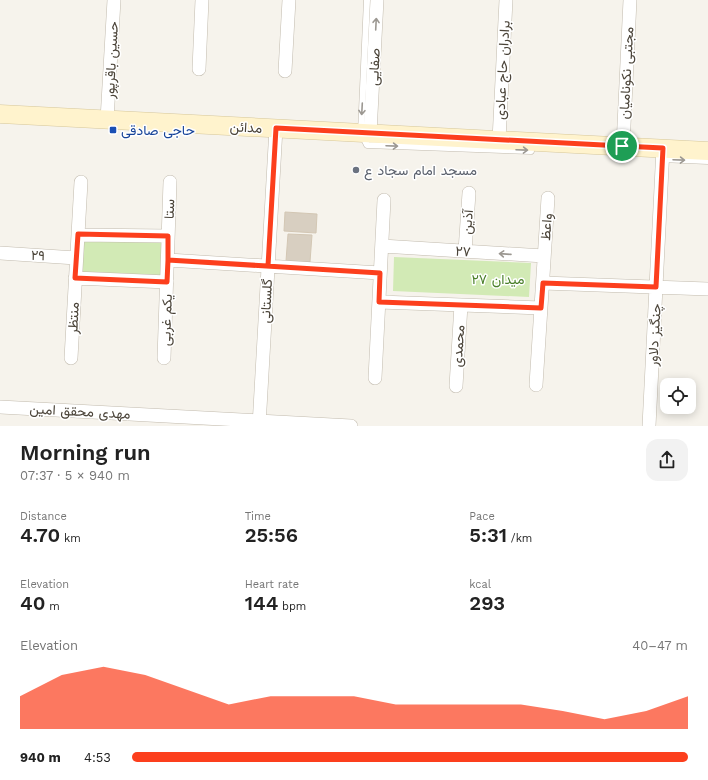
<!DOCTYPE html>
<html lang="en">
<head>
<meta charset="utf-8">
<style>
  body { margin:0; font-family:"Work Sans",Vazirmatn,sans-serif; background:#f2f2f2; color:#222; height:100vh; display:flex; flex-direction:column; font-size:15px; white-space:nowrap }
  * { box-sizing:border-box; margin:0 }
  p { font-size:13px; color:#767676 }
  .icon { flex:none; width:22px; height:22px; fill:none; stroke:currentColor; stroke-width:2; stroke-linecap:round; stroke-linejoin:round }
  .map { position:relative; height:426px; overflow:hidden }
  .drawer { display:flex; flex-direction:column; background:#fff; flex:1 }
  .drawer>* { flex:none }
  .tools { position:absolute; left:660px; top:378px; display:grid; gap:8px }
  .tools a { display:grid; place-items:center; width:36px; height:36px; border-radius:8px; background:#fff; box-shadow:0 2px 10px #0003; font-size:20px }
  .pin { position:absolute; display:grid; place-items:center; width:34px; height:34px; color:#fff; margin:-17px; border:2px solid #fff; border-radius:50%; box-shadow:0 1px 4px #0007 }
  .round { display:grid; place-items:center; flex:none; width:42px; height:42px; border-radius:12px; background:#f2f2f2 }
  .overview { display:flex; align-items:center; justify-content:space-between; height:68px; padding:0 20px }
  h1 { font-size:22px; font-weight:600; line-height:30px }
  .stats { display:grid; grid-template-columns:repeat(3,1fr); gap:6px; height:68px; padding:4px 20px }
  .stats div { display:grid; align-content:center }
  .stats b { font-size:20px; font-weight:600 }
  .stats small { font-size:11px; font-weight:400 }
  .stats p { font-size:11px }
  .chart { height:112px; padding:8px 20px }
  .chart p { display:flex; justify-content:space-between }
  .chart svg { width:100%; height:72px; margin-top:4px; fill:#fc3f1d; opacity:.7 }
  ul { padding:0 20px; list-style:none; font-size:13px }
  li { display:grid; grid-template-columns:64px 48px 1fr; align-items:center; height:30px }
  li i { height:10px; border-radius:5px; background:#fc3f1d }
  .map>svg:first-child { display:block }
</style>
</head>
<body>
<div class="map">
<svg width="708" height="426" viewBox="0 0 708 426">
  <rect width="100%" height="100%" fill="#f6f3ec"/>
  <!-- green -->
  <path fill="#d2eab5" d="M80 237 166 240 164 280 78 276Z
    M394 257 531 263 529 297 393 291Z"/>
  <!-- building -->
  <path fill="#d8cfc1" stroke="#d3c7b4" d="M285 212 317 214 316 233 284 231Z
    M288 234 312 235 310 262 286 261Z"/>
  <g fill="none" stroke-linecap="round" stroke-linejoin="round">
    <!-- lane casing -->
    <g stroke="#c2bbae" stroke-width="7">
      <path id="lane" d="M367 0 361 133 367 145 531 151
        M661 159 708 161"/>
    </g>
    <!-- street casing -->
    <g stroke="#c2bbae" stroke-width="14">
      <path id="street" d="M199 69 202 0
        M285 71 289 0
        M107 120 114 0
        M370 133 377 0
        M499 140 506 0
        M623 146 630 0
        M78 235 168 236
        M382 246 544 256
        M465 251 469 193
        M0 253 76 258
        M168 260 380 273
        M75 278 167 282
        M543 283 708 289
        M379 302 541 308
        M71 358 81 182
        M164 358 170 182
        M375 378 384 200
        M536 385 548 198
        M456 386 461 305
        M0 407 351 426
        M259 426 276 128
        M649 426 663 148"/>
    </g>
    <!-- secondary casing -->
    <g stroke="#d6c79b" stroke-width="19">
      <path id="secondary" d="M0 114 708 151"/>
    </g>
    <!-- lane -->
    <use href="#lane" stroke="#fff" stroke-width="6"/>
    <!-- street -->
    <use href="#street" stroke="#fff" stroke-width="13"/>
    <!-- secondary -->
    <use href="#secondary" stroke="#fff3cd" stroke-width="18"/>
  </g>
  <!-- one-way arrows -->
  <defs><path id="oneway-shaft" d="M-6 0H5M1.5-3L5.5 0L1.5 3" fill="none" stroke-width="1.6" stroke-linecap="round" stroke-linejoin="round"/></defs>
  <g stroke="#9c9892">
    <use href="#oneway-shaft" transform="translate(376 24) rotate(-87)"/>
    <use href="#oneway-shaft" transform="translate(362 109) rotate(93)"/>
    <use href="#oneway-shaft" transform="translate(392 146) rotate(2)"/>
    <use href="#oneway-shaft" transform="translate(522 150) rotate(2)"/>
    <use href="#oneway-shaft" transform="translate(679 160) rotate(2)"/>
    <use href="#oneway-shaft" transform="translate(505 254) rotate(-176)"/>
  </g>
  <g fill="none" stroke-linecap="round" stroke-linejoin="round">
    <!-- route casing -->
    <g stroke="#fff" stroke-width="8">
      <path id="route" d="M622 146 276 128 268 266 168 260 167 282 75 278 78 234 168 236V260L380 273 379 302 541 308 543 283 656 287 663 148 622 146"/>
    </g>
    <!-- route -->
    <use href="#route" stroke="#fc3f1d" stroke-width="5"/>
  </g>
  <!-- markers -->
  <rect fill="#1a4fb4" stroke="#fff" stroke-width="1.5" x="109" y="126" width="8" height="8" rx="2"/>
  <circle fill="#6b7280" stroke="#fff" stroke-width="1.5" cx="356" cy="170" r="4"/>
  <g text-anchor="middle" dominant-baseline="central" stroke-width="3" stroke-linejoin="round" paint-order="stroke">
    <!-- street labels -->
    <g font-size="14" fill="#4b4439" stroke="#fff">
      <text transform="translate(111 60) rotate(-87)">حسین باقرپور</text>
      <text transform="translate(374 67) rotate(-87)">صفایی</text>
      <text transform="translate(502 70) rotate(-87)">برادران حاج عبادی</text>
      <text transform="translate(626 73) rotate(-87)">مجتبی نکونامیان</text>
      <text transform="translate(246 127) rotate(3)">مدائن</text>
      <text transform="translate(169 209) rotate(-88)">ستا</text>
      <text transform="translate(467 222) rotate(-86)">آذین</text>
      <text transform="translate(546 227) rotate(-86)">واعظ</text>
      <text transform="translate(463 251) rotate(4)">۲۷</text>
      <text transform="translate(38 255) rotate(3)">۲۹</text>
      <text transform="translate(266 301) rotate(-87)">گلستانی</text>
      <text transform="translate(73 318) rotate(-87)">منتظر</text>
      <text transform="translate(166 320) rotate(-88)">یکم غربی</text>
      <text transform="translate(654 335) rotate(-87)">چنگیز دلاور</text>
      <text transform="translate(458 346) rotate(-86)">محمدی</text>
      <text transform="translate(80 411) rotate(3)">مهدی محقق امین</text>
    </g>
    <!-- transit labels -->
    <g font-size="14" fill="#164399" stroke="#fff" text-anchor="start">
      <text x="121" y="130">حاجی صادقی</text>
    </g>
    <!-- worship labels -->
    <g font-size="14" fill="#5b616d" stroke="#fff" text-anchor="start">
      <text x="364" y="170">مسجد امام سجاد ع</text>
    </g>
    <!-- park labels -->
    <g font-size="14" fill="#4a7f2a" stroke="#fff">
      <text x="498" y="279">میدان ۲۷</text>
    </g>
  </g>
</svg>
<div class="tools">
<a><svg class="icon" aria-label="locate" viewBox="0 0 24 24"><circle cx="12" cy="12" r="6"/><path d="M12 2v4M12 18v4M2 12h4M18 12h4"/></svg></a>
</div>
<div class="pin" style="left:622px;top:146px;background:#1e9e55"><svg class="icon" aria-label="arrive" viewBox="0 0 24 24"><path d="M6 21V4h12l-3 4 3 4H6"/></svg></div>
</div>
<section class="drawer">
<div class="overview"><div><h1>Morning run</h1><p>07:37 · 5 × 940 m</p></div><a class="round"><svg class="icon" aria-label="share" viewBox="0 0 24 24"><path d="M12 15V3M7 8l5-5 5 5M5 13v7h14v-7"/></svg></a></div>
<div class="stats">
<div><p>Distance</p><b>4.70<small> km</small></b></div>
<div><p>Time</p><b>25:56</b></div>
<div><p>Pace</p><b>5:31<small> /km</small></b></div>
</div>
<div class="stats">
<div><p>Elevation</p><b>40<small> m</small></b></div>
<div><p>Heart rate</p><b>144<small> bpm</small></b></div>
<div><p>kcal</p><b>293</b></div>
</div>
<div class="chart"><p><span>Elevation</span>40–47 m</p>
<svg viewBox="0 0 160 44" preserveAspectRatio="none"><path d="M0 44V24L10 11L20 6L30 11L40 20L50 29L60 24L70 24L80 24L90 29L100 29L110 29L120 29L130 33L140 38L150 33L160 24V44z"/></svg>
</div>
<ul>
<li><b>940 m</b>4:53<i style="width:100%"></i></li>
</ul>
</section>
</body>
</html>
